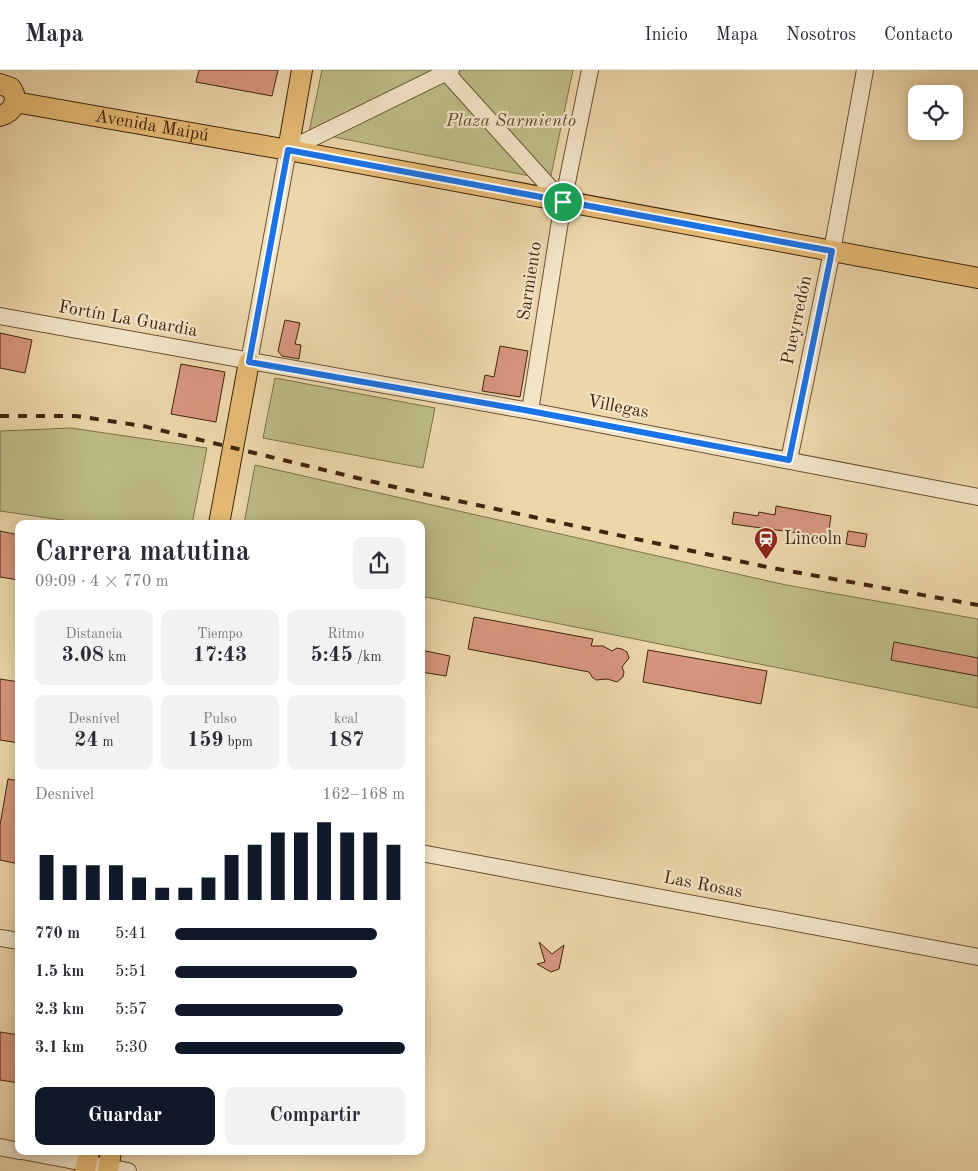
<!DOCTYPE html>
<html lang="es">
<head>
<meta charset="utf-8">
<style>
  body { margin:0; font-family:"Old Standard TT",serif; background:#f2f2f3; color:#2b2b33; height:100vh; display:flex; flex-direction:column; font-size:19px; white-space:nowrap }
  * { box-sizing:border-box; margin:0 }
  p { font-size:16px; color:#7c7c81 }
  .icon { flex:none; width:28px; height:28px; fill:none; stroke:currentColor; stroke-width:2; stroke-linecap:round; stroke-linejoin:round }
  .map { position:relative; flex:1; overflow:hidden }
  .panel { position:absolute; left:15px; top:450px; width:410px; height:635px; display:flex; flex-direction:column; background:#fff; border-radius:10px; box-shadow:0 2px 12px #0003 }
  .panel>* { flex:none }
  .controls { position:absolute; left:908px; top:15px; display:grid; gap:10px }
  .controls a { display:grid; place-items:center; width:55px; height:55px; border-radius:10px; background:#fff; box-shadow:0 2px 12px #0003; font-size:25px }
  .pin { position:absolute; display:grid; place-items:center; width:42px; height:42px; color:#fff; margin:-21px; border:2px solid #fff; border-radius:50%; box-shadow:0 1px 5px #0007 }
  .round { display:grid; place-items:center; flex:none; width:52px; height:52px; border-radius:10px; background:#f2f2f3 }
  .summary { display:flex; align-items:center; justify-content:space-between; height:85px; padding:0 20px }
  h1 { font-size:28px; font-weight:700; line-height:38px }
  .metrics { display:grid; grid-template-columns:repeat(3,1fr); gap:8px; height:85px; padding:5px 20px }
  .metrics div { display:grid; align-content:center; border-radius:10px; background:#f2f2f3; text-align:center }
  .metrics b { font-size:21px; font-weight:700 }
  .metrics small { font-size:14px; font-weight:400 }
  .metrics p { font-size:14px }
  .chart { height:140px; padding:10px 20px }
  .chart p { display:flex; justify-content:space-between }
  .chart svg { width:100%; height:90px; margin-top:5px; stroke:#111827; stroke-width:6 }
  .action { display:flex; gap:10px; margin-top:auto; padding:10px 20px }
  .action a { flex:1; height:58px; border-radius:10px; background:#111827; color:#fff; font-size:20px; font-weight:700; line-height:58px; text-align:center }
  .action a+a { background:#f2f2f3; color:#2b2b33 }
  ul { padding:0 20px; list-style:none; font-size:16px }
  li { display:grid; grid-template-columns:80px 60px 1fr; align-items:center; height:38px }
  li i { height:12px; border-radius:6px; background:#111827 }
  header { display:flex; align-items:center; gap:30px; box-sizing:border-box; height:70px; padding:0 25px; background:#fff; border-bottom:1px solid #e1e1e2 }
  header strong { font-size:24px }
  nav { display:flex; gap:28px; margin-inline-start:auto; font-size:18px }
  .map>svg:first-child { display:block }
</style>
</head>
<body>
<header>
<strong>Mapa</strong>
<nav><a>Inicio</a><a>Mapa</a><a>Nosotros</a><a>Contacto</a></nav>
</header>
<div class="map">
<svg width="978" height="1101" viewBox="0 0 978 1101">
  <rect width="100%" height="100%" fill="#ecd6aa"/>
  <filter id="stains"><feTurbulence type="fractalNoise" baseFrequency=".004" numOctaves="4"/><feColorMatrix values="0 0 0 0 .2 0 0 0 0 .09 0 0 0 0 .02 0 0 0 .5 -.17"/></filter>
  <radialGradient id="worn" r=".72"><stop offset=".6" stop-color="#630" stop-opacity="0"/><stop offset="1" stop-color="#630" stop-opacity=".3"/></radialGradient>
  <!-- green -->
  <path fill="#bdbc85" stroke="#7e7049" d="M322 0H573L550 110 309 62Z
    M275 308 435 338 423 398 263 368Z
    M71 358 207 378 192 454H90L0 441V361Z
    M255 395 786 515 978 549V638L421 526V454H244Z"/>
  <!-- building -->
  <path fill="#d7967e" stroke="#40250d" d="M199 0H278L272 26 196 12Z
    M285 250 300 253 295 274 301 275 299 289 282 286 278 281Z
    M0 263 32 270 25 303 0 298Z
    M500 276 528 281 520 327 482 321 485 305 494 307Z
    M181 294 225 302 216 352 171 344Z
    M776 436 831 446 828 467 732 454 734 442 758 446 759 442 775 445Z
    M0 461 19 465V510L0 507Z
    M848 461 867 464 865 477 846 474Z
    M474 547 593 569 591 576H603L612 581 617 578 622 579 627 582 629 588 622 597 624 602 623 607 617 612 607 609 596 610 592 607 589 602 468 579Z
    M894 572 978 588V606L891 590Z
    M421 580 450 586 446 606 421 602Z
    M648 580 767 601 761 634 643 612Z
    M0 609 19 612V673L0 670Z
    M8 709 19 711V794L0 790V755Z
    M539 872 552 884 564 875 559 899 551 902 537 894 545 892Z
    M0 962 19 965V1013L0 1010Z"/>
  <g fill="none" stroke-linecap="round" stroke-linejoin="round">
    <!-- minor casing -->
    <g stroke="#6b5134" stroke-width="18">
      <path id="minor" d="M444 0 563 132
        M0 246 530 341 978 427
        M249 292 288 80 451 0
        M530 341 563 132 590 0
        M789 390 832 181 865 0
        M421 783 978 887
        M0 868 19 871
        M0 1077 19 1081
        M22 1081 128 1101"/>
    </g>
    <!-- major casing -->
    <g stroke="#40250d" stroke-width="22">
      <g id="major">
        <path d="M0 14 11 18C19 30 14 42 0 46"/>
        <path id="s1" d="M15 32 288 80 978 208"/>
        <path d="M288 80 302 0"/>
        <path d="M219 454 249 292"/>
        <path d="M85 1101 89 1081"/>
        <path d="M108 1101 111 1081"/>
      </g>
    </g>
    <!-- minor -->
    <use href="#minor" stroke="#f3e4c8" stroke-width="16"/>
    <!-- major -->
    <use href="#major" stroke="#e6bb75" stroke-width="20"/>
    <!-- rail -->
    <path stroke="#40250d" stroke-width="4" stroke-dasharray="9 9" stroke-linecap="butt" d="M0 346H76L143 356 407 420 767 497 978 535"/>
  </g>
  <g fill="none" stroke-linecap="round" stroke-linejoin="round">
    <!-- route casing -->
    <g stroke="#fff" stroke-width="10">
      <path id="route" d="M288 80 832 181 789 390 530 341 249 292Z"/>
    </g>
    <!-- route -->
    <use href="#route" stroke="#1a73e8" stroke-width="6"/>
  </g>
  <!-- icons -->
  <defs>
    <g id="station-pin" transform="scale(1.25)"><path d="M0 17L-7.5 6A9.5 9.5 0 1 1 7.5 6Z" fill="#8f2418" stroke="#f3e4c8"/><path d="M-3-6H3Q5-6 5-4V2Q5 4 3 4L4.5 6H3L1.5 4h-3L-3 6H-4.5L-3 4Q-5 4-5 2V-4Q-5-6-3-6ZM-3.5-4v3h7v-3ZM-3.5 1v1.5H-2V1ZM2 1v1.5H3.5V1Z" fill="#fff"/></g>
  </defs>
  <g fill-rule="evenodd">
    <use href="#station-pin" x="766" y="469"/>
  </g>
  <g text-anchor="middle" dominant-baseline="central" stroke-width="4.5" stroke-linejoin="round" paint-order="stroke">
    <!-- park labels -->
    <g font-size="18" font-style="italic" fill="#5f4b2b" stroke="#f3e4c8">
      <text x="511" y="51">Plaza Sarmiento</text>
    </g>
    <!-- street labels -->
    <g font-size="18" fill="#40250d" stroke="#f3e4c8">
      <text stroke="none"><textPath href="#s1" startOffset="139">Avenida Maipú</textPath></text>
      <text transform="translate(530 211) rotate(-81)">Sarmiento</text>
      <text transform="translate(128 249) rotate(10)">Fortín La Guardia</text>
      <text transform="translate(797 250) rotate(-78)">Pueyrredón</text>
      <text transform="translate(618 337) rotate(11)">Villegas</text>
      <text transform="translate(703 815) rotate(11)">Las Rosas</text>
    </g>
    <!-- poi labels -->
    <g font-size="18" fill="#40250d" stroke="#f3e4c8" text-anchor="start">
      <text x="784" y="469">Lincoln</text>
    </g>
  </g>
  <rect width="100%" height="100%" filter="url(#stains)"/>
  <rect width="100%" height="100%" fill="url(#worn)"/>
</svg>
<div class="controls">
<a><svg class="icon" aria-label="locate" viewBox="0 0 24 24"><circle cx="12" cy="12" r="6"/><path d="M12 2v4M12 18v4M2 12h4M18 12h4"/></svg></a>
</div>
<div class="pin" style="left:563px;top:132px;background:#1e9e55"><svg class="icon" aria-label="arrive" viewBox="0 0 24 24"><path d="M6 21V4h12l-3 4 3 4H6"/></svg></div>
<section class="panel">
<div class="summary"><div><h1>Carrera matutina</h1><p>09:09 · 4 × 770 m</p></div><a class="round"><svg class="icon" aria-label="share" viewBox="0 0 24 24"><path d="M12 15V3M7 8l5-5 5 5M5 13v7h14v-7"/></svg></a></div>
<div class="metrics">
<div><p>Distancia</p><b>3.08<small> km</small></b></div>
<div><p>Tiempo</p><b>17:43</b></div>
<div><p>Ritmo</p><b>5:45<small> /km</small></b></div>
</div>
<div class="metrics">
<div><p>Desnivel</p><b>24<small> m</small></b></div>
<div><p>Pulso</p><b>159<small> bpm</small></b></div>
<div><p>kcal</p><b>187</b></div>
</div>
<div class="chart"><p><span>Desnivel</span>162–168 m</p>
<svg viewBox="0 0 160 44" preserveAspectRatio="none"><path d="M5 44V22M15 44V27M25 44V27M35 44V27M45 44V33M55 44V38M65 44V38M75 44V33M85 44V22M95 44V17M105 44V11M115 44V11M125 44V6M135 44V11M145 44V11M155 44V17"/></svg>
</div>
<ul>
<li><b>770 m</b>5:41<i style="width:88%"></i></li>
<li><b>1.5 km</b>5:51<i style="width:79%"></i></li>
<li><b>2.3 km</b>5:57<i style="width:73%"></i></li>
<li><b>3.1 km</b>5:30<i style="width:100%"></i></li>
</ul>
<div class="action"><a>Guardar</a><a>Compartir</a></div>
</section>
</div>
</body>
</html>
